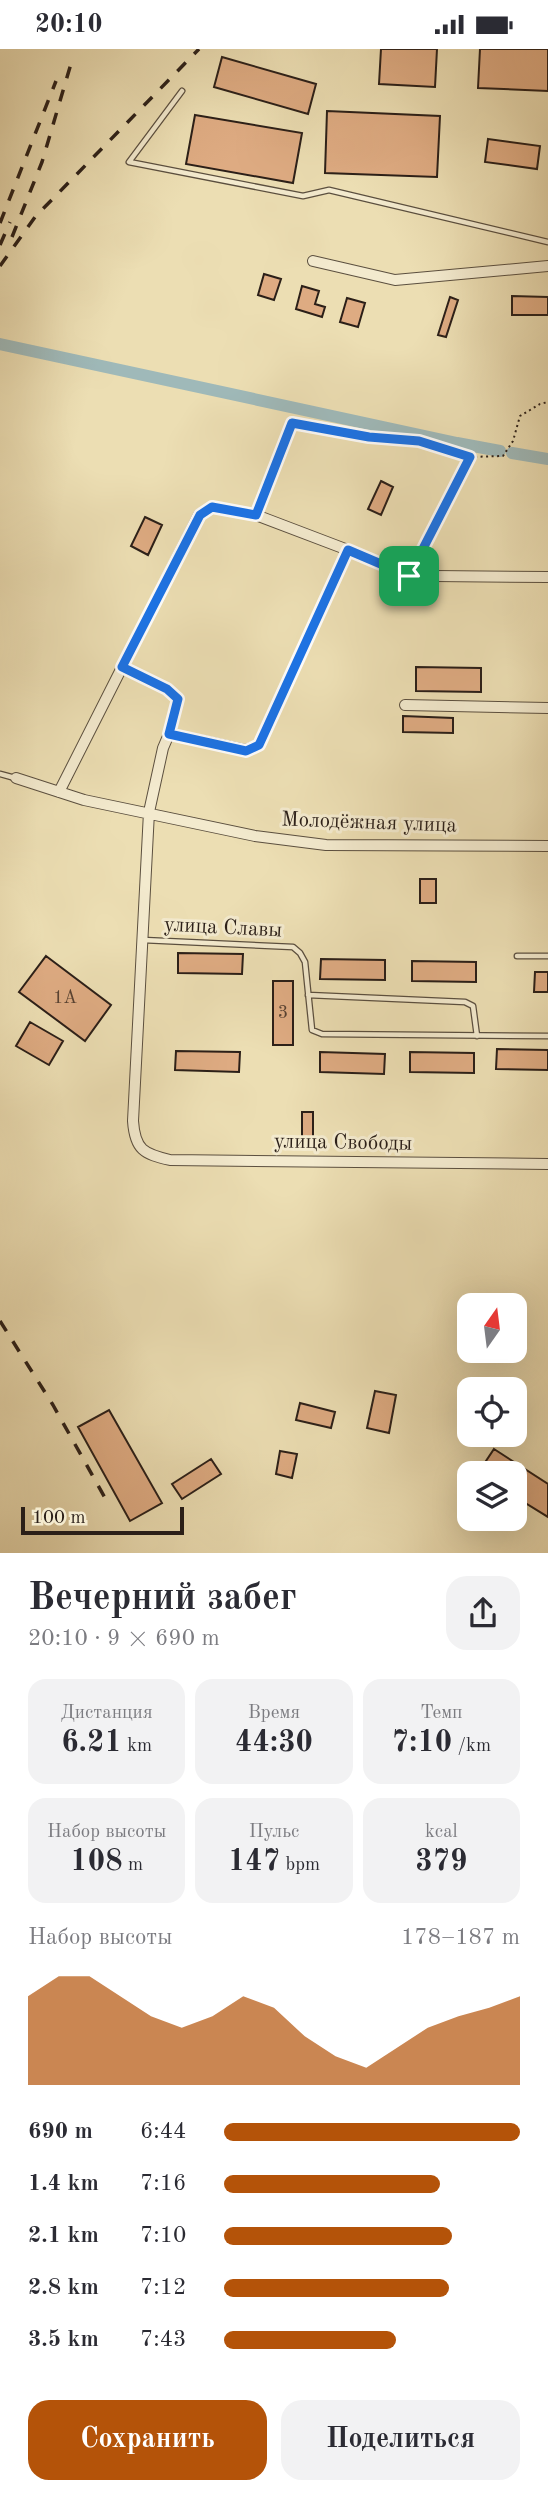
<!DOCTYPE html>
<html lang="ru">
<head>
<meta charset="utf-8">
<style>
  body { margin:0; font-family:"Old Standard TT",serif; background:#f2f2f3; color:#2b2b33; height:100vh; display:flex; flex-direction:column; font-size:26px; white-space:nowrap }
  * { box-sizing:border-box; margin:0 }
  p { font-size:23px; color:#7c7c81 }
  .icon { flex:none; width:38px; height:38px; fill:none; stroke:currentColor; stroke-width:2; stroke-linecap:round; stroke-linejoin:round }
  .map { position:relative; height:1504px; overflow:hidden }
  .drawer { display:flex; flex-direction:column; background:#fff; flex:1 }
  .drawer>* { flex:none }
  .needle { width:46px; rotate:14deg }
  .buttons { position:absolute; left:457px; top:1244px; display:grid; gap:14px }
  .buttons a { display:grid; place-items:center; width:70px; height:70px; border-radius:14px; background:#fff; box-shadow:0 7px 28px #0002; font-size:35px }
  .scale { position:absolute; left:21px; bottom:18px; width:163px; box-sizing:border-box; padding-left:7px; border:4px solid #2b1f18; border-top:0; font-size:19px; line-height:24px; white-space:nowrap; color:#2b1f18; -webkit-text-stroke:5px #f3eace; paint-order:stroke }
  .pin { position:absolute; display:grid; place-items:center; width:60px; height:60px; color:#fff; margin:-30px; border-radius:14px; box-shadow:0 4px 10px #0006 }
  .round { display:grid; place-items:center; flex:none; width:74px; height:74px; border-radius:21px; background:#f2f2f3 }
  .head { display:flex; align-items:center; justify-content:space-between; height:119px; padding:0 28px }
  h1 { font-size:38px; font-weight:600; line-height:52px }
  .figures { display:grid; grid-template-columns:repeat(3,1fr); gap:10px; height:119px; padding:7px 28px }
  .figures div { display:grid; align-content:center; border-radius:18px; background:#f2f2f3; text-align:center }
  .figures b { font-size:30px; font-weight:600 }
  .figures small { font-size:19px; font-weight:400 }
  .figures p { font-size:19px }
  .chart { height:196px; padding:14px 28px }
  .chart p { display:flex; justify-content:space-between }
  .chart svg { width:100%; height:126px; margin-top:7px; fill:#b45309; opacity:.7 }
  .primary-button { display:flex; gap:14px; margin-top:auto; padding:14px 28px }
  .primary-button a { flex:1; height:80px; border-radius:21px; background:#b45309; color:#fff; font-size:28px; font-weight:600; line-height:80px; text-align:center }
  .primary-button a+a { background:#f2f2f3; color:#2b2b33 }
  ul { padding:0 28px; list-style:none; font-size:23px }
  li { display:grid; grid-template-columns:112px 84px 1fr; align-items:center; height:52px }
  li i { height:18px; border-radius:9px; background:#b45309 }
  .status { display:flex; justify-content:space-between; align-items:center; height:49px; padding:0 35px; background:#fff; direction:ltr }
  .status svg { height:19px; fill:currentColor }
  .map>svg:first-child { display:block }
</style>
</head>
<body>
<div class="status"><b>20:10</b><svg viewBox="0 0 49 12"><path d="M0 12V9h3v3zM5 12V6h3v6zM10 12V3h3v9zM15 12V0h3v12zM26 1h20v11H26zM47 4h2v5h-2z"/></svg></div>
<div class="map">
<svg width="548" height="1504" viewBox="0 0 548 1504">
  <rect width="100%" height="100%" fill="#ecdeb3"/>
  <filter id="stains"><feTurbulence type="fractalNoise" baseFrequency=".00286" numOctaves="4"/><feColorMatrix values="0 0 0 0 .2 0 0 0 0 .09 0 0 0 0 .02 0 0 0 .5 -.17"/></filter>
  <radialGradient id="worn" r=".72"><stop offset=".6" stop-color="#630" stop-opacity="0"/><stop offset="1" stop-color="#630" stop-opacity=".3"/></radialGradient>
  <g fill="none" stroke-linecap="round" stroke-linejoin="round">
    <!-- canal -->
    <path stroke="#9fb9b9" stroke-width="12" d="M0 295 457 394 500 402
      M512 404 548 410"/>
  </g>
  <!-- building -->
  <path fill="#deab82" stroke="#2b1f18" stroke-width="2" d="M381 0H437L435 38 379 35Z
    M480 0H548V42L478 39Z
    M222 8 316 35 308 65 214 38Z
    M327 62 440 67 437 128 325 124Z
    M195 66 302 84 293 134 186 115Z
    M488 90 540 97 537 120 485 113Z
    M264 225 281 230 274 251 258 246Z
    M302 237 319 242 315 255 325 258 322 268 296 260Z
    M512 247 548 248V266H512Z
    M450 248 458 251 446 288 438 286Z
    M347 249 365 254 358 278 340 273Z
    M381 432 393 438 381 466 368 460Z
    M145 468 162 476 148 506 131 497Z
    M416 618 481 619V643L416 642Z
    M403 667 453 669V684L403 683Z
    M420 830H436V854H420Z
    M178 904 243 905 242 925 178 924Z
    M46 907 111 956 85 992 19 943Z
    M321 910 385 911V931L320 930Z
    M412 912 476 913V933L412 932Z
    M535 923H548V943H534Z
    M273 932H293V996H273Z
    M30 973 63 992 49 1016 16 997Z
    M497 1000 548 1001V1021L496 1020Z
    M176 1002 240 1003 239 1023 175 1021Z
    M320 1003 385 1005 384 1025 320 1023Z
    M410 1003 474 1004V1024L410 1023Z
    M302 1063H313V1097H302Z
    M375 1342 396 1346 389 1384 367 1379Z
    M300 1354 335 1363 331 1379 296 1371Z
    M109 1361 162 1454 130 1472 78 1378Z
    M494 1400 548 1435V1468L514 1447V1424H478Z
    M280 1402 297 1405 292 1429 276 1425Z
    M211 1410 221 1425 182 1450 172 1435Z"/>
  <g fill="none" stroke-linecap="round" stroke-linejoin="round">
    <!-- lane casing -->
    <g stroke="#5b4f3f" stroke-width="7">
      <path id="lane" d="M182 42 129 113 303 147 329 141 548 193
        M122 619 167 640 178 650 169 684
        M0 725 15 729
        M143 891 293 898 300 904 305 913 312 981 322 985 548 987
        M517 907H548
        M308 946 465 953 473 957 477 987"/>
    </g>
    <!-- street casing -->
    <g stroke="#5b4f3f" stroke-width="12">
      <path id="street" d="M313 212 395 231 548 217
        M348 501 409 528
        M434 527 548 528
        M405 656 548 659
        M16 729 84 751 255 787 326 796 548 797
        M59 743 199 466 212 458 256 466 348 501 259 696 246 701 169 685 163 699 149 763 133 1072C135 1101 144 1105 170 1111L548 1115"/>
    </g>
    <!-- path -->
    <path stroke="#2b1f18" stroke-width="2" stroke-dasharray="2 3.5" stroke-linecap="butt" d="M260 456 292 374 369 388 419 392 470 408 503 407 513 392 520 367 540 355 548 353
      M413 519 469 409"/>
    <!-- lane -->
    <use href="#lane" stroke="#f3eace" stroke-width="4.5"/>
    <!-- street -->
    <use href="#street" stroke="#f3eace" stroke-width="10"/>
    <!-- rail -->
    <path stroke="#2b1f18" stroke-width="3.5" stroke-dasharray="12 12" stroke-linecap="butt" d="M0 174 56 32
      M12 188 42 113 73 8
      M0 196 10 173
      M0 217 35 168 199 0
      M0 1272 53 1356 109 1456"/>
  </g>
  <g fill="none" stroke-linecap="round" stroke-linejoin="round">
    <!-- route casing -->
    <g stroke="#fff" stroke-width="14">
      <path id="route" d="M292 374 369 388 419 392 470 408 409 527 348 501 259 696 246 702 169 685 178 650 167 640 122 618 200 466 212 458 256 466Z"/>
    </g>
    <!-- route -->
    <use href="#route" stroke="#1a73e8" stroke-width="9"/>
  </g>
  <g text-anchor="middle" dominant-baseline="central" stroke-width="6" stroke-linejoin="round" paint-order="stroke">
    <!-- number labels -->
    <g font-size="18" fill="#584232">
      <text x="65" y="949">1А</text>
      <text x="283" y="964">3</text>
    </g>
    <!-- street labels -->
    <g font-size="21" fill="#2b1f18" stroke="#f3eace">
      <text transform="translate(369 774) rotate(2)">Молодёжная улица</text>
      <text transform="translate(223 879) rotate(3)">улица Славы</text>
      <text transform="translate(343 1094) rotate(1)">улица Свободы</text>
    </g>
  </g>
  <rect width="100%" height="100%" filter="url(#stains)"/>
  <rect width="100%" height="100%" fill="url(#worn)"/>
</svg>
<div class="buttons">
<a><svg class="needle" viewBox="-14 -14 28 28"><path d="M0-13l5 13h-10z" fill="#e53935"/><path d="M0 13l5-13h-10z" fill="#7c7c81"/></svg></a>
<a><svg class="icon" aria-label="locate" viewBox="0 0 24 24"><circle cx="12" cy="12" r="6"/><path d="M12 2v4M12 18v4M2 12h4M18 12h4"/></svg></a>
<a><svg class="icon" aria-label="layers" viewBox="0 0 24 24"><path d="M12 4l9 5-9 5-9-5zM3 14l9 5 9-5"/></svg></a>
</div>
<div class="scale">100 m</div>
<div class="pin" style="left:409px;top:527px;background:#1e9e55"><svg class="icon" aria-label="arrive" viewBox="0 0 24 24"><path d="M6 21V4h12l-3 4 3 4H6"/></svg></div>
</div>
<section class="drawer">
<div class="head"><div><h1>Вечерний забег</h1><p>20:10 · 9 × 690 m</p></div><a class="round"><svg class="icon" aria-label="share" viewBox="0 0 24 24"><path d="M12 15V3M7 8l5-5 5 5M5 13v7h14v-7"/></svg></a></div>
<div class="figures">
<div><p>Дистанция</p><b>6.21<small> km</small></b></div>
<div><p>Время</p><b>44:30</b></div>
<div><p>Темп</p><b>7:10<small> /km</small></b></div>
</div>
<div class="figures">
<div><p>Набор высоты</p><b>108<small> m</small></b></div>
<div><p>Пульс</p><b>147<small> bpm</small></b></div>
<div><p>kcal</p><b>379</b></div>
</div>
<div class="chart"><p><span>Набор высоты</span>178–187 m</p>
<svg viewBox="0 0 160 44" preserveAspectRatio="none"><path d="M0 44V13L10 6L20 6L30 13L40 20L50 24L60 20L70 13L80 17L90 27L100 34L110 38L120 31L130 24L140 20L150 17L160 13V44z"/></svg>
</div>
<ul>
<li><b>690 m</b>6:44<i style="width:100%"></i></li>
<li><b>1.4 km</b>7:16<i style="width:73%"></i></li>
<li><b>2.1 km</b>7:10<i style="width:77%"></i></li>
<li><b>2.8 km</b>7:12<i style="width:76%"></i></li>
<li><b>3.5 km</b>7:43<i style="width:58%"></i></li>
</ul>
<div class="primary-button"><a>Сохранить</a><a>Поделиться</a></div>
</section>
</body>
</html>
